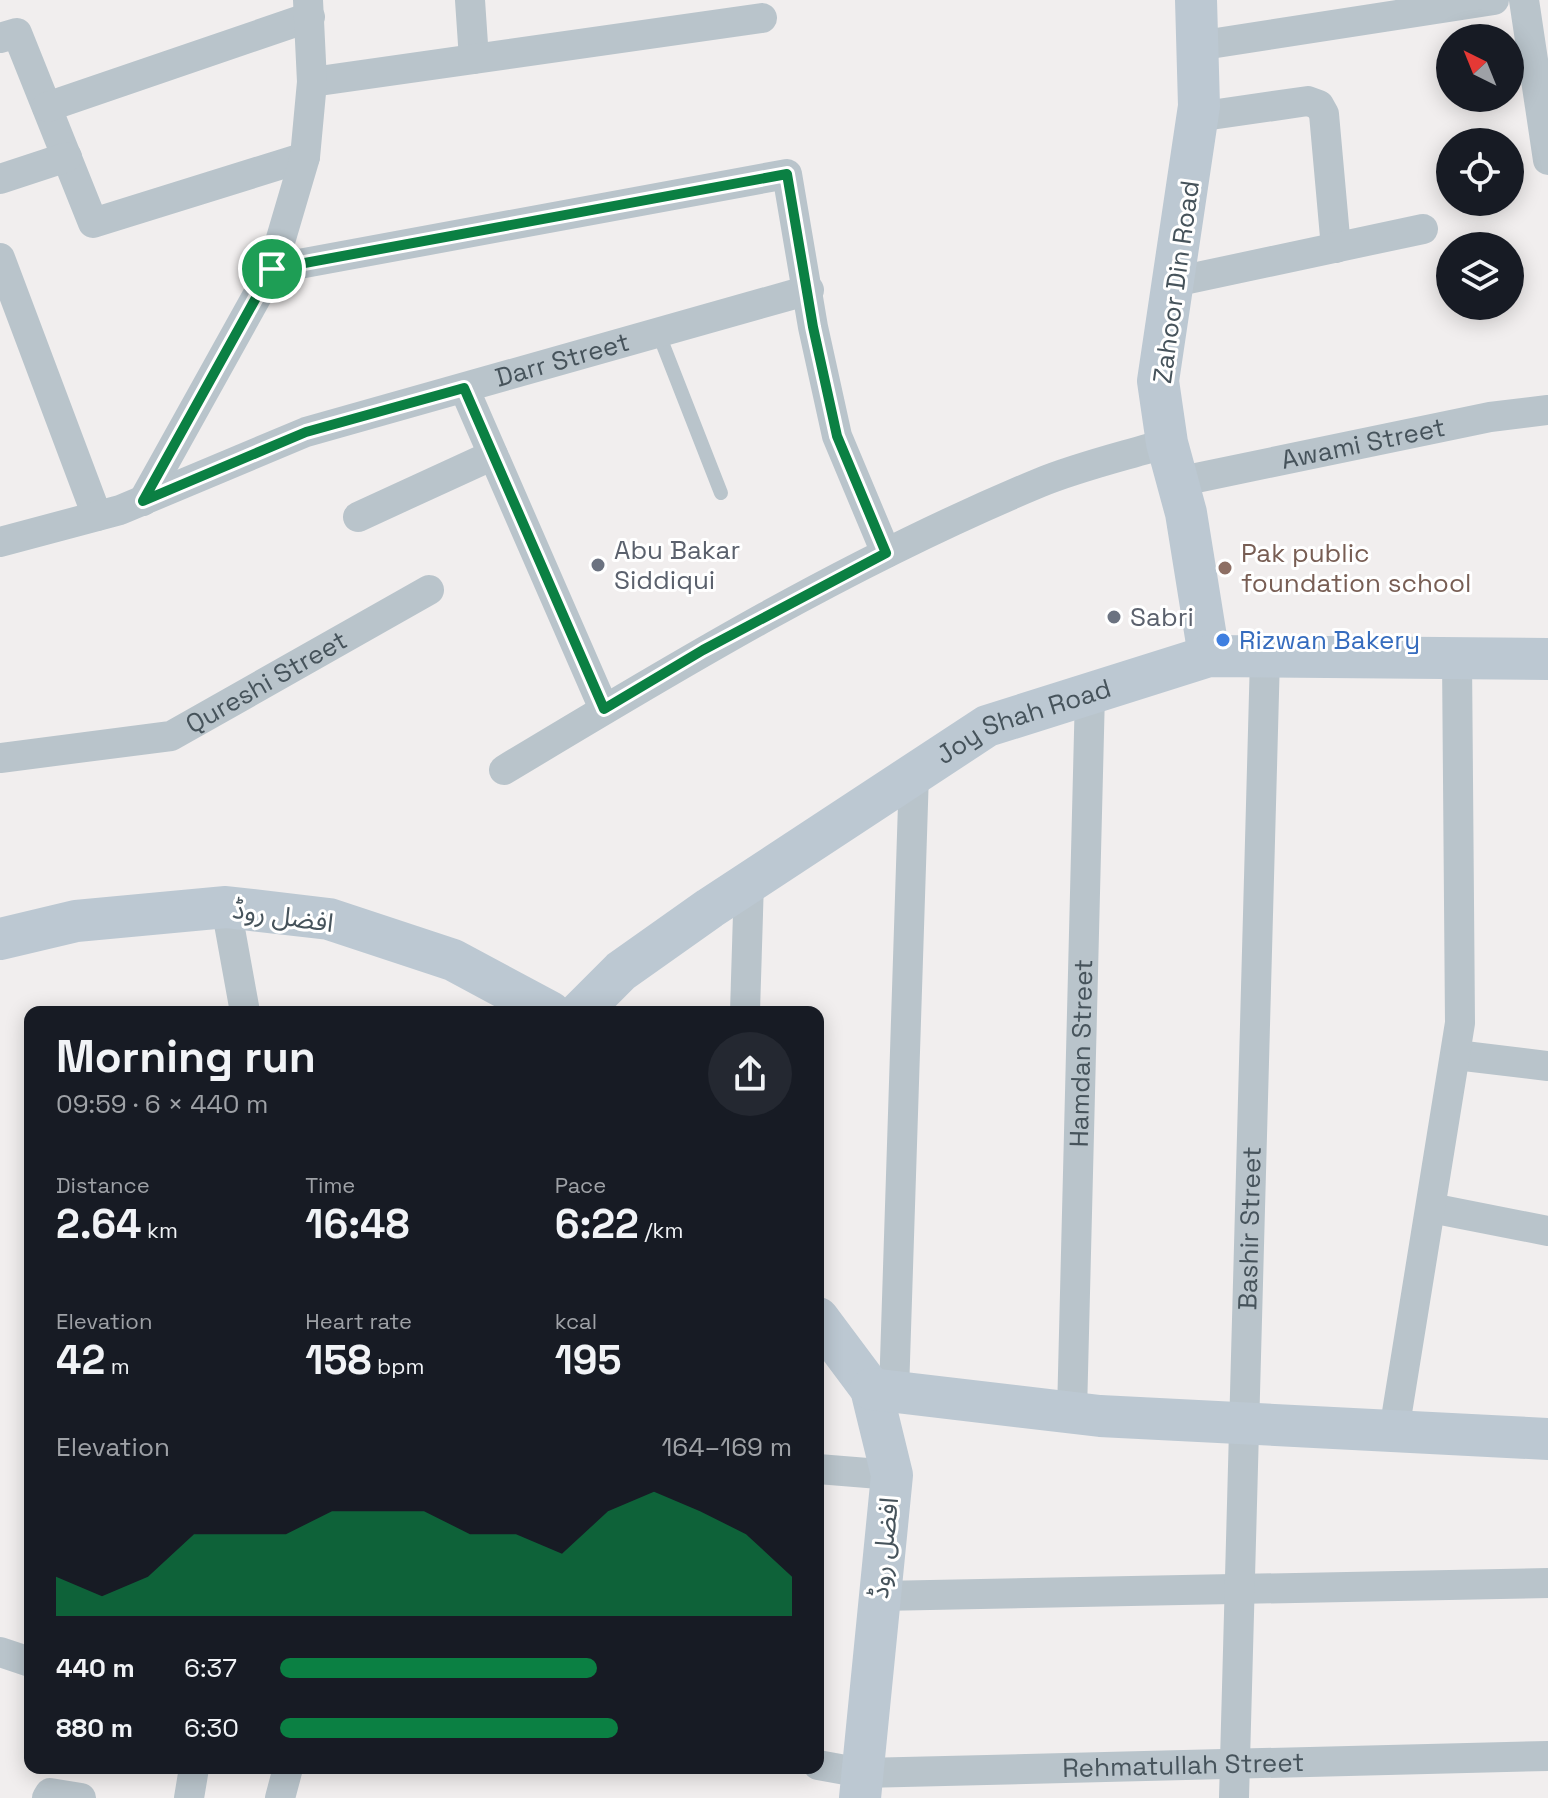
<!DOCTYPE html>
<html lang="en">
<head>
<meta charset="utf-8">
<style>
  body { margin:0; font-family:"Space Grotesk","Noto Sans Arabic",sans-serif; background:#242831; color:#f1f3f6; height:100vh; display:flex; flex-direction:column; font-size:30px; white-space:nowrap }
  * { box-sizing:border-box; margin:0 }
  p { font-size:26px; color:#9ea1a6 }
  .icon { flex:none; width:44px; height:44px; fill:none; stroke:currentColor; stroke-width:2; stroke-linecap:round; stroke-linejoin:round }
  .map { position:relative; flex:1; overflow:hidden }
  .panel { position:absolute; left:24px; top:1006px; width:800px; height:768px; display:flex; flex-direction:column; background:#171b24; border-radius:16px; box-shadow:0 4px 20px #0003 }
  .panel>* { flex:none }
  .needle { width:52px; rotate:317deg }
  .fabs { position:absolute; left:1436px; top:24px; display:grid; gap:16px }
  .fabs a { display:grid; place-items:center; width:88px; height:88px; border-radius:50%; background:#171b24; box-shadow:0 4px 20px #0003; font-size:40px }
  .pin { position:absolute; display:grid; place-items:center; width:68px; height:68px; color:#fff; margin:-34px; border:4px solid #fff; border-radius:50%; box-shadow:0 2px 8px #0007 }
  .round { display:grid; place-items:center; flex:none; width:84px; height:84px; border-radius:42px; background:#242831 }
  .summary { display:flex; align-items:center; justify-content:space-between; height:136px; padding:0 32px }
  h1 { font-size:44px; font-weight:700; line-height:60px }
  .stats { display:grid; grid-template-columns:repeat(3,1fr); gap:12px; height:136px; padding:8px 32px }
  .stats div { display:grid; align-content:center }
  .stats b { font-size:40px; font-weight:700 }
  .stats small { font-size:22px; font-weight:400 }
  .stats p { font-size:22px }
  .chart { height:224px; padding:16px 32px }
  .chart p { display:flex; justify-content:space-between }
  .chart svg { width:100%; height:144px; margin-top:8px; fill:#0b8043; opacity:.7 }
  ul { padding:0 32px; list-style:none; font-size:26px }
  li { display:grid; grid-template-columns:128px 96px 1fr; align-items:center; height:60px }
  li i { height:20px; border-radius:10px; background:#0b8043 }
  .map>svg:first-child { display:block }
</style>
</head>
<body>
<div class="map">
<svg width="1548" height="1798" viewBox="0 0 1548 1798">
  <rect width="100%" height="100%" fill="#f1eeee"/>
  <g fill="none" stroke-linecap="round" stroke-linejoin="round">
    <!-- lane -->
    <path stroke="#b9c4cb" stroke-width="14" d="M658 332 721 493"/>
    <!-- street -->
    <g stroke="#b9c4cb" stroke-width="30">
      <path d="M470 0 474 59"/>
      <path d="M1524 0 1548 160"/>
      <path d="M0 38 17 33 93 223 305 157"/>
      <path d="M1197 46 1494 0"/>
      <path d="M312 82 762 18"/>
      <path d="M47 107 310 17"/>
      <path d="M1197 117 1308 101 1319 105 1324 114 1336 248"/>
      <path d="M0 179 67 157"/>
      <path d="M0 258 97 516"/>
      <path d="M272 269 787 174 813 327 837 436 886 553"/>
      <path d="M1174 282 1423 229"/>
      <path d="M464 388 604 709"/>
      <path id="s1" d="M1177 482 1490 417 1548 410"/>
      <path d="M143 501 272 269 305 157 312 82 308 0"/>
      <path d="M358 517 493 455"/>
      <path id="s2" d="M0 542 120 510 306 432 809 290"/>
      <path id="s3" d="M0 758 171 736 429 590"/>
      <path d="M504 770C678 665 851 561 1039 483 1080 466 1125 456 1167 443"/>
      <path d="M226 907 245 1012"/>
      <path d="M745 1012 749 881"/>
      <path d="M1456 1055 1548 1066"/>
      <path d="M1431 1208 1548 1231"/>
      <path d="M894 1392 914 773"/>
      <path id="s4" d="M1072 1413 1090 693"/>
      <path d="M1394 1431 1460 1023 1457 658"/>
      <path d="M818 1469 892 1475"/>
      <path d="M880 1596 1548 1583"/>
      <path d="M0 1652 30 1662"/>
      <path id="s5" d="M818 1765 862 1773 1548 1756"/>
      <path d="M47 1798 50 1793 81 1798"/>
      <path d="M189 1798 194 1768"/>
      <path d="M280 1798 288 1768"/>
      <path id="s6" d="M1234 1798 1265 657"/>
    </g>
    <!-- secondary -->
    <g stroke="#bcc8d2" stroke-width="42">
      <path d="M1196 0 1199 106 1158 381 1167 443 1186 513 1209 656"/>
      <path d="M0 939 76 921 226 907 329 919 453 960 550 1012"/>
      <path id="s7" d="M580 1012 621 971 710 908 987 726 1209 656 1548 659"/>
      <path d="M818 1318 871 1389 892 1475 860 1798"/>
      <path d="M871 1389 1100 1416 1548 1439"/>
    </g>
  </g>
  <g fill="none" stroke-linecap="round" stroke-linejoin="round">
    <!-- route casing -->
    <g stroke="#fff" stroke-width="16">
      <path id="route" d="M787 174 813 327 837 436 886 553 703 650 604 709 464 388 306 432 143 501 272 269Z"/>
    </g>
    <!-- route -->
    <use href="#route" stroke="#0b8043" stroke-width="10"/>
  </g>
  <!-- markers -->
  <g fill="#6b7280" stroke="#fff" stroke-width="3">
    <circle cx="598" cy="565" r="8"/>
    <circle cx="1114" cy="617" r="8"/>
  </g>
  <circle fill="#8d6e63" stroke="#fff" stroke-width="3" cx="1225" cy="568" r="8"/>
  <circle fill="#3f7fe0" stroke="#fff" stroke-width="3" cx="1223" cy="640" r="8"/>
  <g text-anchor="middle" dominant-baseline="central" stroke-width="6" stroke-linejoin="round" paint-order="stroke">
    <!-- street labels -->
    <g font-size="26" fill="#46535b" stroke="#fff">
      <text transform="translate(1176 282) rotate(-82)">Zahoor Din Road</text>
      <text stroke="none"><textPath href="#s2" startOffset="592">Darr Street</textPath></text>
      <text stroke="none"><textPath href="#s1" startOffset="190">Awami Street</textPath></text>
      <text stroke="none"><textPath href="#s3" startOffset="282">Qureshi Street</textPath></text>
      <text stroke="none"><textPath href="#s7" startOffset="534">Joy Shah Road</textPath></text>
      <text transform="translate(283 916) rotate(8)">افضل روڈ</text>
      <text stroke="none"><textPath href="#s4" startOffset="360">Hamdan Street</textPath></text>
      <text stroke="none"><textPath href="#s6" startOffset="570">Bashir Street</textPath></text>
      <text transform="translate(884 1548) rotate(-84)">افضل روڈ</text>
      <text stroke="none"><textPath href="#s5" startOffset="366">Rehmatullah Street</textPath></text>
    </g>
    <!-- worship labels -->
    <g font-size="26" fill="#5b616d" stroke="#fff" text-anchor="start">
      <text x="614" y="550">Abu Bakar<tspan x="614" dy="30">Siddiqui</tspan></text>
      <text x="1130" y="617">Sabri</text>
    </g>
    <!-- education labels -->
    <g font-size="26" fill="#785e54" stroke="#fff" text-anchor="start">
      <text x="1241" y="553">Pak public<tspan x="1241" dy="30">foundation school</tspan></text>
    </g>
    <!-- shop labels -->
    <g font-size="26" fill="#366cbe" stroke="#fff" text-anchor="start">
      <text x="1239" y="640">Rizwan Bakery</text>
    </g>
  </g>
</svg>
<div class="fabs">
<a><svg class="needle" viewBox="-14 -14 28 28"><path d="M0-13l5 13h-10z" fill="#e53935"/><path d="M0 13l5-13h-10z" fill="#9ea1a6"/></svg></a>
<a><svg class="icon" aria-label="locate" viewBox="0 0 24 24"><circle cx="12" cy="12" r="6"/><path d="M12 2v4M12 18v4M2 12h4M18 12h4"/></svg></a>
<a><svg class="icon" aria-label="layers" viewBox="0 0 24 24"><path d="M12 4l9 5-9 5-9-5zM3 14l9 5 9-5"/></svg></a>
</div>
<div class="pin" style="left:272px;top:269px;background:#1e9e55"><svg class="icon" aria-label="arrive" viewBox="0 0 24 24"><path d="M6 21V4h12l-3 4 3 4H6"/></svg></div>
<section class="panel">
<div class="summary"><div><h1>Morning run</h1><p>09:59 · 6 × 440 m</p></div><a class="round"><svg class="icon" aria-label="share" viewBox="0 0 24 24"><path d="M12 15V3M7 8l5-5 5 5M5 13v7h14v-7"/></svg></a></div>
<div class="stats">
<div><p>Distance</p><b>2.64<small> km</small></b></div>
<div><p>Time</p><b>16:48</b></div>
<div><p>Pace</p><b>6:22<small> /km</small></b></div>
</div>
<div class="stats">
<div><p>Elevation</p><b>42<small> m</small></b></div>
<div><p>Heart rate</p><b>158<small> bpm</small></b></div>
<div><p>kcal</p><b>195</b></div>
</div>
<div class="chart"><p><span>Elevation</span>164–169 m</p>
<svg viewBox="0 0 160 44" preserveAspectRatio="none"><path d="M0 44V32L10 38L20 32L30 19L40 19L50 19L60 12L70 12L80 12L90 19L100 19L110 25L120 12L130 6L140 12L150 19L160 32V44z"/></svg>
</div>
<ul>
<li><b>440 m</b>6:37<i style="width:62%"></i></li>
<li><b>880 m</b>6:30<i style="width:66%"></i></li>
</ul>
</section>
</div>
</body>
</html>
